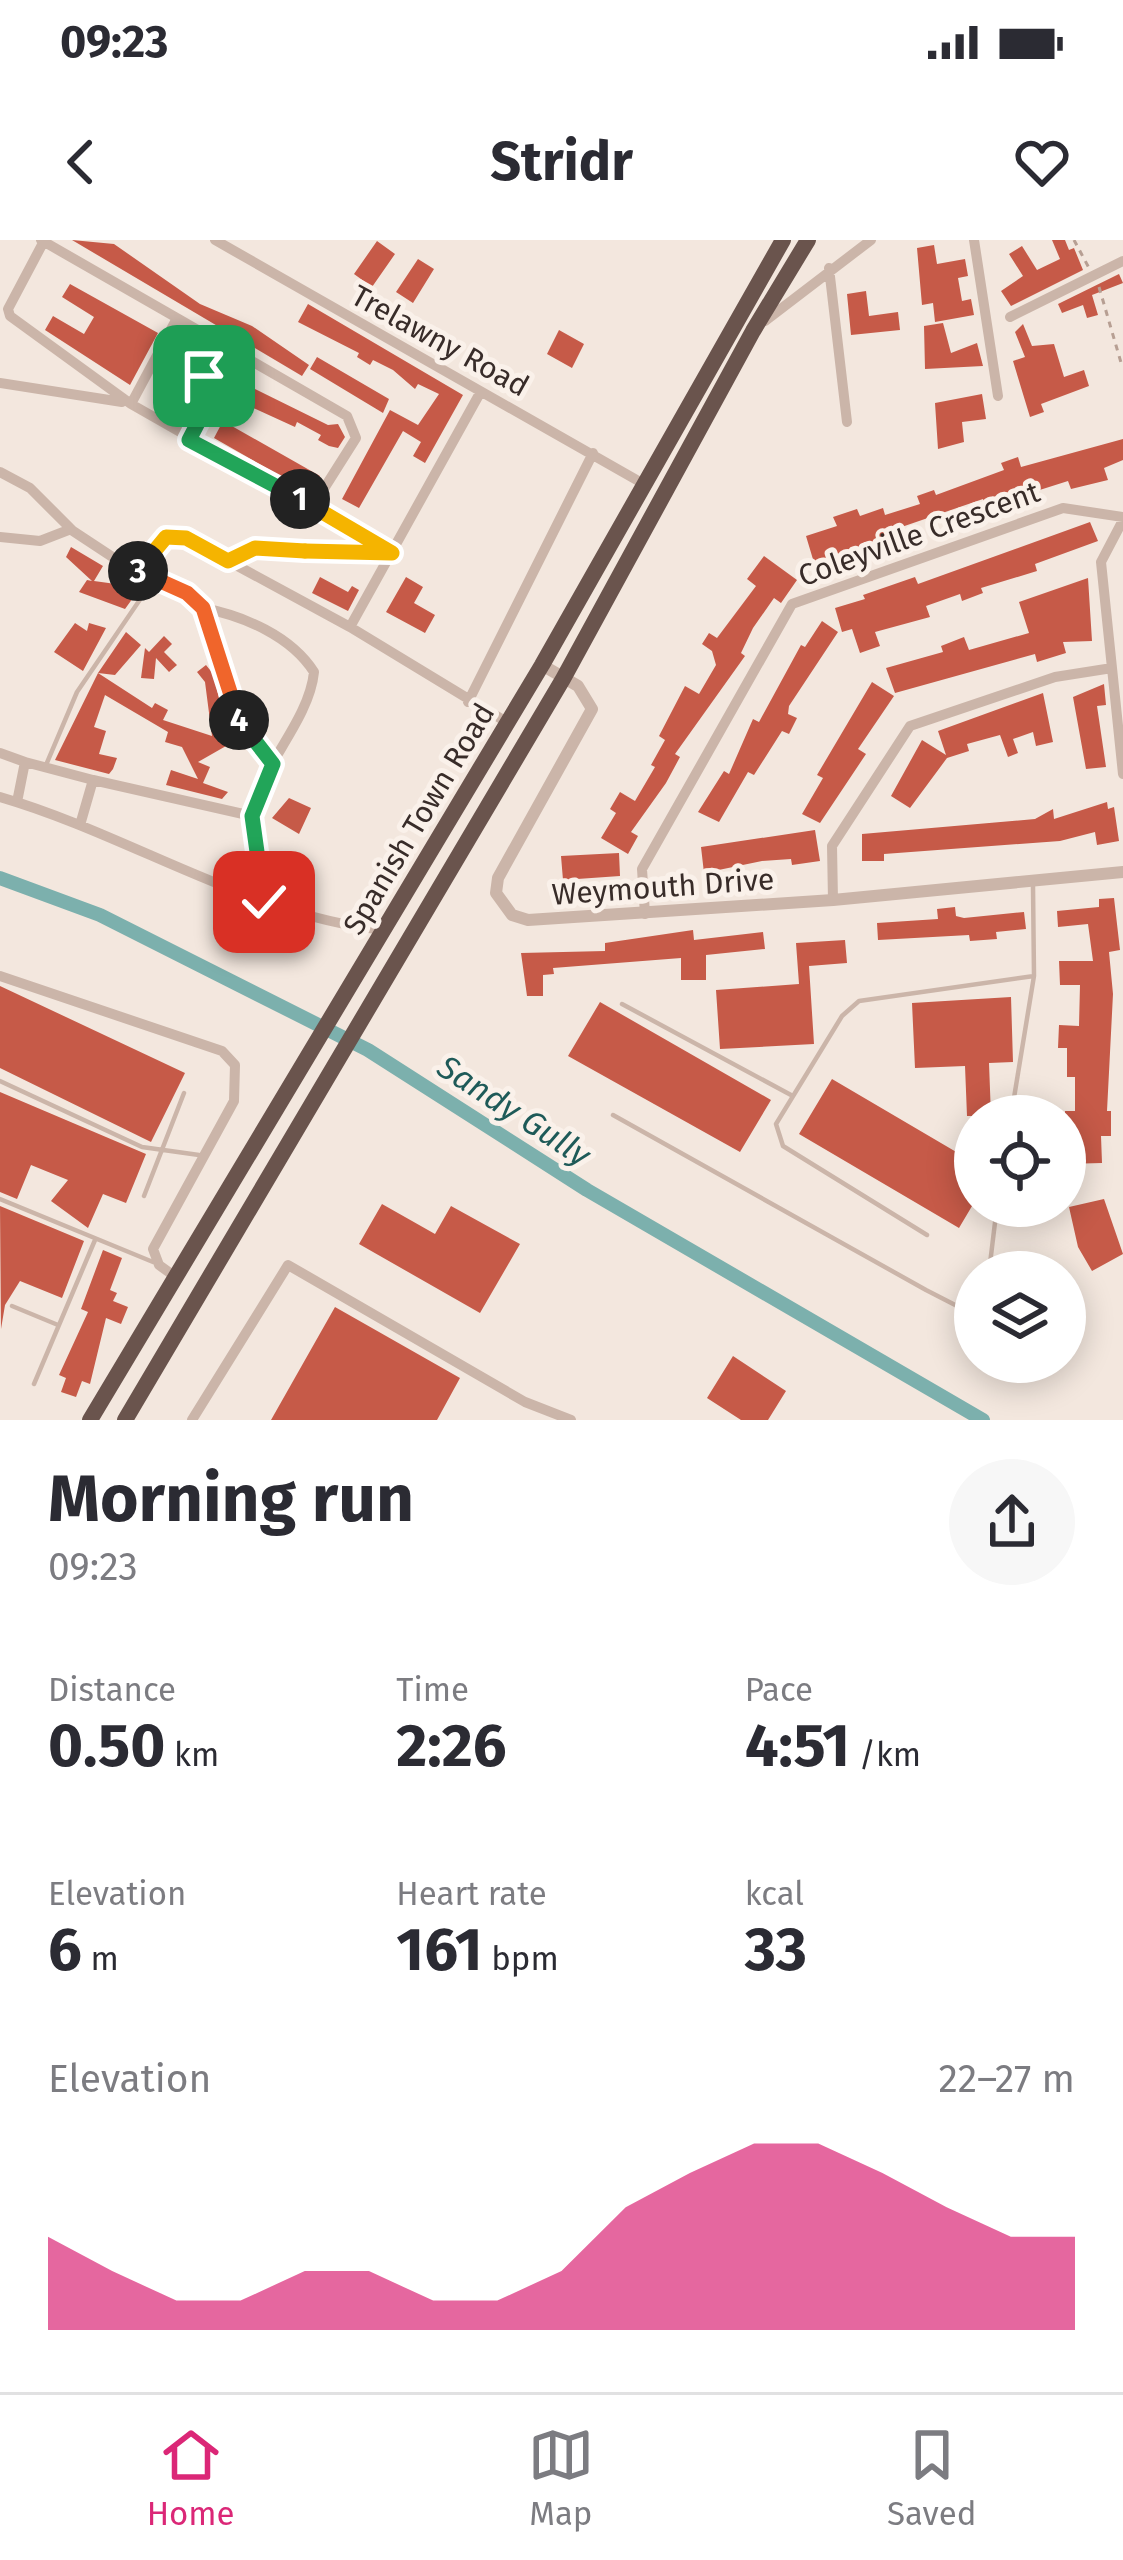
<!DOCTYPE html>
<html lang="en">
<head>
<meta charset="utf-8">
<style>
  body { margin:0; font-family:"Fira Sans",sans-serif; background:#f7f7f7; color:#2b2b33; height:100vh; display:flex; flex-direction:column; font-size:45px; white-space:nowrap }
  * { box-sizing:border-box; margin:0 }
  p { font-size:39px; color:#7c7c81 }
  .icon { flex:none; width:66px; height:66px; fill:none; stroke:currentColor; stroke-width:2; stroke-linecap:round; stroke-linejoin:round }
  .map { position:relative; height:1180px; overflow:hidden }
  .details { display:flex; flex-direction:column; background:#fff; flex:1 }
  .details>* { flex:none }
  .controls { position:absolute; left:954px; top:855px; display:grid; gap:24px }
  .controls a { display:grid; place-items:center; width:132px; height:132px; border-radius:50%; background:#fff; box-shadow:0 6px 30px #0003; font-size:60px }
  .pin { position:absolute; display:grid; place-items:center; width:102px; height:102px; color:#fff; margin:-51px; border-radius:24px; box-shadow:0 6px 18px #0006 }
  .km { position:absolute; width:60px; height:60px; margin:-30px; border-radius:50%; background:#222; color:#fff; font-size:33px; line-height:60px; text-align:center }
  .round { display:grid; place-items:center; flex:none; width:126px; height:126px; border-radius:63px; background:#f7f7f7 }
  .head { display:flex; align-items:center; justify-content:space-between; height:204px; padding:0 48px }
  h1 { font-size:66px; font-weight:700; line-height:90px }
  .stats { display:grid; grid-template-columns:repeat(3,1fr); gap:18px; height:204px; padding:12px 48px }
  .stats div { display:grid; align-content:center }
  .stats b { font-size:60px; font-weight:700 }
  .stats small { font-size:33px; font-weight:400 }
  .stats p { font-size:33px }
  .chart { height:336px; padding:24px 48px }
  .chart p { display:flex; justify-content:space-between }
  .chart svg { width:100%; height:216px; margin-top:12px; fill:#db2777; opacity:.7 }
  .status { display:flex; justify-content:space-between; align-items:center; height:84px; padding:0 60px; background:#fff; direction:ltr }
  .status svg { height:33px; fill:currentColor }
  header { display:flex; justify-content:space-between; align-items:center; height:156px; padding:0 48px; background:#fff; font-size:54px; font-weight:700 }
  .tabs { display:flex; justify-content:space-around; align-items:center; height:168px; border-top:3px solid #e1e1e2; background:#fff; font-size:33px; color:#7c7c81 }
  .tabs a { display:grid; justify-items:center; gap:6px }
  .tabs .selected { color:#db2777 }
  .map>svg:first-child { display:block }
</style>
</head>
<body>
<div class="status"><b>09:23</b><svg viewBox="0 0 49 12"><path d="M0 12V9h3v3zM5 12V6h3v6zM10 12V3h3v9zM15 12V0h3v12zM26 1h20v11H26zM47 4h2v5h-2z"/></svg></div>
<header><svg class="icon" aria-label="back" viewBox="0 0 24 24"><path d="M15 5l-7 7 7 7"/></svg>Stridr<svg class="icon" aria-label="heart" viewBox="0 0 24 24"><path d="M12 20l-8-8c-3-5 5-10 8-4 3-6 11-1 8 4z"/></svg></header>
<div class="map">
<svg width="1123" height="1180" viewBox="0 0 1123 1180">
  <rect width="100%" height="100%" fill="#f3e7de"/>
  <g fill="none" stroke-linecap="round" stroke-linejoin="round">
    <!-- canal -->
    <path stroke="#7cb0ad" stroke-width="14" d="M0 638 100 675 368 810 587 950 983 1180"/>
  </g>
  <!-- building -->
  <path fill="#c65a48" d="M72 0 114 4 200 64 252 86 309 125 302 136Z
    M1052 0H1065L1069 10 1074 8 1083 30 1011 66 1001 51 1023 36 1009 14 1022 6 1037 30 1060 19Z
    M377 1 395 14 372 47 354 34Z
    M934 5 937 24 965 19 968 36 958 38 962 61 971 59 974 75 935 82 933 63 922 65 917 8Z
    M418 19 434 29 413 63 396 52Z
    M1119 34 1123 43 1092 55 1098 75 1087 78 1083 65 1062 73 1058 64Z
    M70 44 158 93 130 145 45 90 53 76 84 94 94 77 62 57Z
    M866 51 869 76 898 72 900 90 851 95 847 54Z
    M308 64 463 155 425 223 413 216 421 202 403 191 359 268 342 259 390 170 418 185 439 154 418 144 415 149 393 130 373 120 370 125 357 117 359 113 298 82Z
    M943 83 951 113 977 103 983 126 925 129 924 86Z
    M1023 84 1032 106 1054 104 1064 137 1084 130 1089 146 1041 164 1044 172 1030 177 1013 121 1025 117 1015 92Z
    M559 90 584 104 572 128 547 114Z
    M317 117 389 159 383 173 310 129Z
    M241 142 328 185 338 184 345 197 338 208 329 206 318 200 321 195 297 182 295 187 247 165 232 157Z
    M982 154 986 179 962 182 964 202 938 209 935 163Z
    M223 181 320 236 310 253 214 198Z
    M1123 199V220L1104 228 1108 240 1071 249 1068 241 986 267 983 259 890 291 893 300 815 326 806 296 837 286 833 277 857 269 860 276 883 268 885 275 920 264 917 256 934 250 936 255 1004 230 1001 223 1018 217 1021 227Z
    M1090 282 1098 301 1035 324 1037 331 981 348 983 353 962 361 960 354 926 366 930 377 875 392 880 406 860 413 852 389 842 392 835 368 865 359 863 355 915 337 918 344Z
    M71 307 103 326 94 341 123 345 133 352 143 344 125 369 79 352 87 340 92 341 66 317Z
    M764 316 797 340 781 363 774 358 753 388 741 413 745 416 675 514 680 517 666 543 631 592 638 596 628 614 601 598 616 573 610 569 620 552 635 561 655 527 651 525 665 500 659 496 685 446 699 454 716 425 712 411 702 404 709 393 717 398 756 346 747 339Z
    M320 337 348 352 352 346 359 350 348 371 312 353Z
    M406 337 423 347 414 363 435 375 425 393 386 372Z
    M1088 338 1092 401 1063 402 1066 413 1037 422 1035 414 895 453 886 428 943 412 941 406 964 397 969 410 1029 393 1019 362Z
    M822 381 838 392 789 466 788 474 797 478 789 494 782 491 754 535 748 532 719 582 698 572 724 531 729 534 753 479 759 482 801 405 805 407Z
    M75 383 87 391 89 383 106 388 83 431 54 412Z
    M126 392 141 405 115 435 98 433Z
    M164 396 172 404 164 412 177 425 169 432 156 418 154 439 141 438 145 408 149 412Z
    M206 425 214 435 221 468 240 498 198 522 210 527 203 543 228 552 222 559 166 545 171 530 198 539 182 507 165 502 168 492 105 455 94 487 106 491 99 514 117 518 113 529 109 534 55 520 98 433 152 468 155 463 168 470 163 480 212 496 205 442 197 432Z
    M872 442 894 456 858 509 866 514 820 583 802 574 823 538 817 535Z
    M1104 444 1106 465 1097 466 1106 527 1086 529 1073 457Z
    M1043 453 1053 502 1036 506 1033 492 1013 499 1018 513 1008 517 1000 495 967 504 969 511 947 518 910 568 891 556 922 500 946 515 938 491Z
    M289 558 311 568 299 594 272 578Z
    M1107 562 1108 569 1114 567 1119 601 1097 605 1095 592 1060 601 884 614V621H862V594L1035 579 1053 569 1054 579Z
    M815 590 820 621 792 625 791 619 762 621 704 633 701 607Z
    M619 613 620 636 563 640 561 616Z
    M1114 658 1120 710 1109 712 1113 754 1107 871H1111V896H1101L1102 923 1065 924V871H1075V837H1067V808H1058L1059 785 1079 786 1080 745H1060L1059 721H1093L1088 684 1058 687 1057 671 1099 667V659Z
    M955 667 956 676 964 678 1024 672 1026 689 996 692 997 699 970 701 969 695 878 700 877 683 938 679 937 669Z
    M693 690 694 700 763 692 765 709 706 715V740H681V718L553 728 554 734 543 735V756H527L521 713 605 711V703Z
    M845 700 847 723 809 726 814 804 720 809 716 750 799 744 796 703Z
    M0 746 185 833 151 902 0 828Z
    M1011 757 1013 822 989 823 991 876H967L965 826 915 828 912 763Z
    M600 762 771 860 740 912 568 816Z
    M832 839 975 923V961L959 988 799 894Z
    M0 852 146 914 126 963 103 954 88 988 51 961 68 940 31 925 17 959 0 952Z
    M1104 959 1123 1014 1092 1031 1078 1007 1069 967Z
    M382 964 435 994 451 966 520 1004 480 1073 359 1004Z
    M0 966 84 1001 62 1058 20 1041 5 1065 1 1089Z
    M103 1010 122 1018 110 1050 117 1053 113 1061 128 1067 121 1084 106 1078 90 1144 82 1141 76 1157 61 1152 66 1138 59 1135 88 1072 81 1069Z
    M335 1067 460 1138 437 1180H271Z
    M733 1116 786 1151 768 1180H741L707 1158Z"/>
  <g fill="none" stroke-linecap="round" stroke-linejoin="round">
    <!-- path -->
    <path stroke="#b79f93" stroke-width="3" stroke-dasharray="6 6" stroke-linecap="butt" d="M1074 0 1089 28
      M1099 47 1122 126"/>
    <!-- service -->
    <path stroke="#cbb5a9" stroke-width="4.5" d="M46 525 77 452 154 339
      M622 764 791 855
      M0 841 142 907 199 915
      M613 875 926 1050 961 1068 975 1064
      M1011 876 1034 736
      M144 956 184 853
      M0 959 153 1022
      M927 995 783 906 776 884 842 776 859 761 1034 736 1033 646
      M989 1032 997 966
      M12 1066 58 1085
      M34 1144 95 1000"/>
    <!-- minor -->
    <path stroke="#cbb5a9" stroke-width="10" d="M41 0 177 78 131 164 392 313
      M215 0 642 243
      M974 0 998 156
      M44 1 8 69 10 76 131 164
      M829 28 847 182
      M1010 77 1123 21
      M177 78 347 176 356 198 313 266
      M765 81 871 0
      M0 143 122 162
      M189 200 207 154 199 109 206 95
      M0 232 30 248 73 291 117 320 187 353 203 368 239 480 273 523
      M1123 280 1101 322 1123 534
      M0 297 40 301 71 289
      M228 321 255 308 389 313
      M136 330 166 297 186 298 350 387 508 483
      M203 368C244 376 291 396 314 432 309 484 251 537 252 578 253 605 260 635 264 662
      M350 387 480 153
      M468 462 593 213
      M0 513 25 522
      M93 540 252 576
      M0 557C128 594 252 677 384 690
      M17 562 25 522 93 540 80 585
      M833 660 832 606 910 486 1055 437 1112 428
      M645 674 642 629 792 364 1063 268 1123 277
      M0 736 222 811 235 825 234 861 153 1009 159 1025 177 1038
      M192 1180 288 1025 525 1162 571 1180"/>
    <!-- tertiary -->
    <path stroke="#cbb5a9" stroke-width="12" d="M542 425 578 446 592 469 498 638 496 653 512 675 528 680 833 660 1123 632"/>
    <!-- trunk -->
    <path stroke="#6a544d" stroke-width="16" d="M90 1180 542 425 783 0
      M125 1180 563 439 753 91 808 0"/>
  </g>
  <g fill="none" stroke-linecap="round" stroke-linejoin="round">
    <!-- split-1 casing -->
    <g stroke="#fff" stroke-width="24">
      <path id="split-1" d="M204 136 202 175 189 200 300 259"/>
    </g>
    <!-- split-2 casing -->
    <g stroke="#fff" stroke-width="24">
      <path id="split-2" d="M300 259 392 313 305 311"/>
    </g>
    <!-- split-3 casing -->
    <g stroke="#fff" stroke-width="24">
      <path id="split-3" d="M138 331 166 297 186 298 228 321 255 308 305 311"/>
    </g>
    <!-- split-4 casing -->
    <g stroke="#fff" stroke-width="24">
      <path id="split-4" d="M138 331 187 353 203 368 239 480"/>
    </g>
    <!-- split-5 casing -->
    <g stroke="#fff" stroke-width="24">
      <path id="split-5" d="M239 480 273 524 252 576 264 662"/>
    </g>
    <!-- split-1 -->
    <use href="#split-1" stroke="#22a559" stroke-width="15"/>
    <!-- split-2 -->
    <use href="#split-2" stroke="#f5b400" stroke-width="15"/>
    <!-- split-3 -->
    <use href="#split-3" stroke="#f5b400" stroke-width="15"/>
    <!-- split-4 -->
    <use href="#split-4" stroke="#f0652b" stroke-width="15"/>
    <!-- split-5 -->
    <use href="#split-5" stroke="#22a559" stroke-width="15"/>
  </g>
  <g text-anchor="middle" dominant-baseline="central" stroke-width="10" stroke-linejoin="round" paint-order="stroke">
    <!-- street labels -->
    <g font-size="30" fill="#382c29" stroke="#faf1ea">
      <text transform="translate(440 101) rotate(29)">Trelawny Road</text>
      <text transform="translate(919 294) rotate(-20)">Coleyville Crescent</text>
      <text transform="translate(419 579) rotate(-59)">Spanish Town Road</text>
      <text transform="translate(663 647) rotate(-4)">Weymouth Drive</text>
    </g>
    <!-- water labels -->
    <g font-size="33" font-style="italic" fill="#1e5a58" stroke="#faf1ea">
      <text transform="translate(514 871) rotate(33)">Sandy Gully</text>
    </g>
  </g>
</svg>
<div class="controls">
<a><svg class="icon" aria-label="locate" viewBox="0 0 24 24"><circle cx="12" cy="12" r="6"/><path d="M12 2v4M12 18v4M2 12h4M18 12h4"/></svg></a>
<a><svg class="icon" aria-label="layers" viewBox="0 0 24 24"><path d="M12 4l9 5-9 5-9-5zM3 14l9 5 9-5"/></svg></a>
</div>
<div class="pin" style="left:204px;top:136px;background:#1e9e55"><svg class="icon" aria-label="arrive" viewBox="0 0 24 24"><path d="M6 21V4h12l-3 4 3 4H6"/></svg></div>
<div class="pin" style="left:264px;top:662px;background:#d93025"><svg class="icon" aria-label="check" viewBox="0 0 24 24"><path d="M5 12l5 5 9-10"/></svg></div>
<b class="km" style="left:300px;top:259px">1</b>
<b class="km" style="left:138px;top:331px">3</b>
<b class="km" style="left:239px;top:480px">4</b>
</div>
<section class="details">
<div class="head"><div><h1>Morning run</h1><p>09:23</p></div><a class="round"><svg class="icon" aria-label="share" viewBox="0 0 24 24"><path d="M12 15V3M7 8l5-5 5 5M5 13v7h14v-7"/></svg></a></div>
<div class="stats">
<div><p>Distance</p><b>0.50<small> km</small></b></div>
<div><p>Time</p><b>2:26</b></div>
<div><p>Pace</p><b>4:51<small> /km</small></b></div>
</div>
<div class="stats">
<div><p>Elevation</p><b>6<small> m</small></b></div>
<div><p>Heart rate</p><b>161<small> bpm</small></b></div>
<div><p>kcal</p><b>33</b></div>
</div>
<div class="chart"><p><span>Elevation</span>22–27 m</p>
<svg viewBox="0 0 160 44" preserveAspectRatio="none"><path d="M0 44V25L10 32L20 38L30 38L40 32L50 32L60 38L70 38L80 32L90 19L100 12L110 6L120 6L130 12L140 19L150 25L160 25V44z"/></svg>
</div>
</section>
<nav class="tabs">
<a class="selected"><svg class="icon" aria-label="home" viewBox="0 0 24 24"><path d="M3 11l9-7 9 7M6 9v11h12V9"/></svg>Home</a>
<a><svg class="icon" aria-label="map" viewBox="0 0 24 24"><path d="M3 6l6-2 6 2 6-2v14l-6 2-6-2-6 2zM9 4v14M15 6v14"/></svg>Map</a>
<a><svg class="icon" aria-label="saved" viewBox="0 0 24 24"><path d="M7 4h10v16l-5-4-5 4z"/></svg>Saved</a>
</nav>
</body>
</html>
